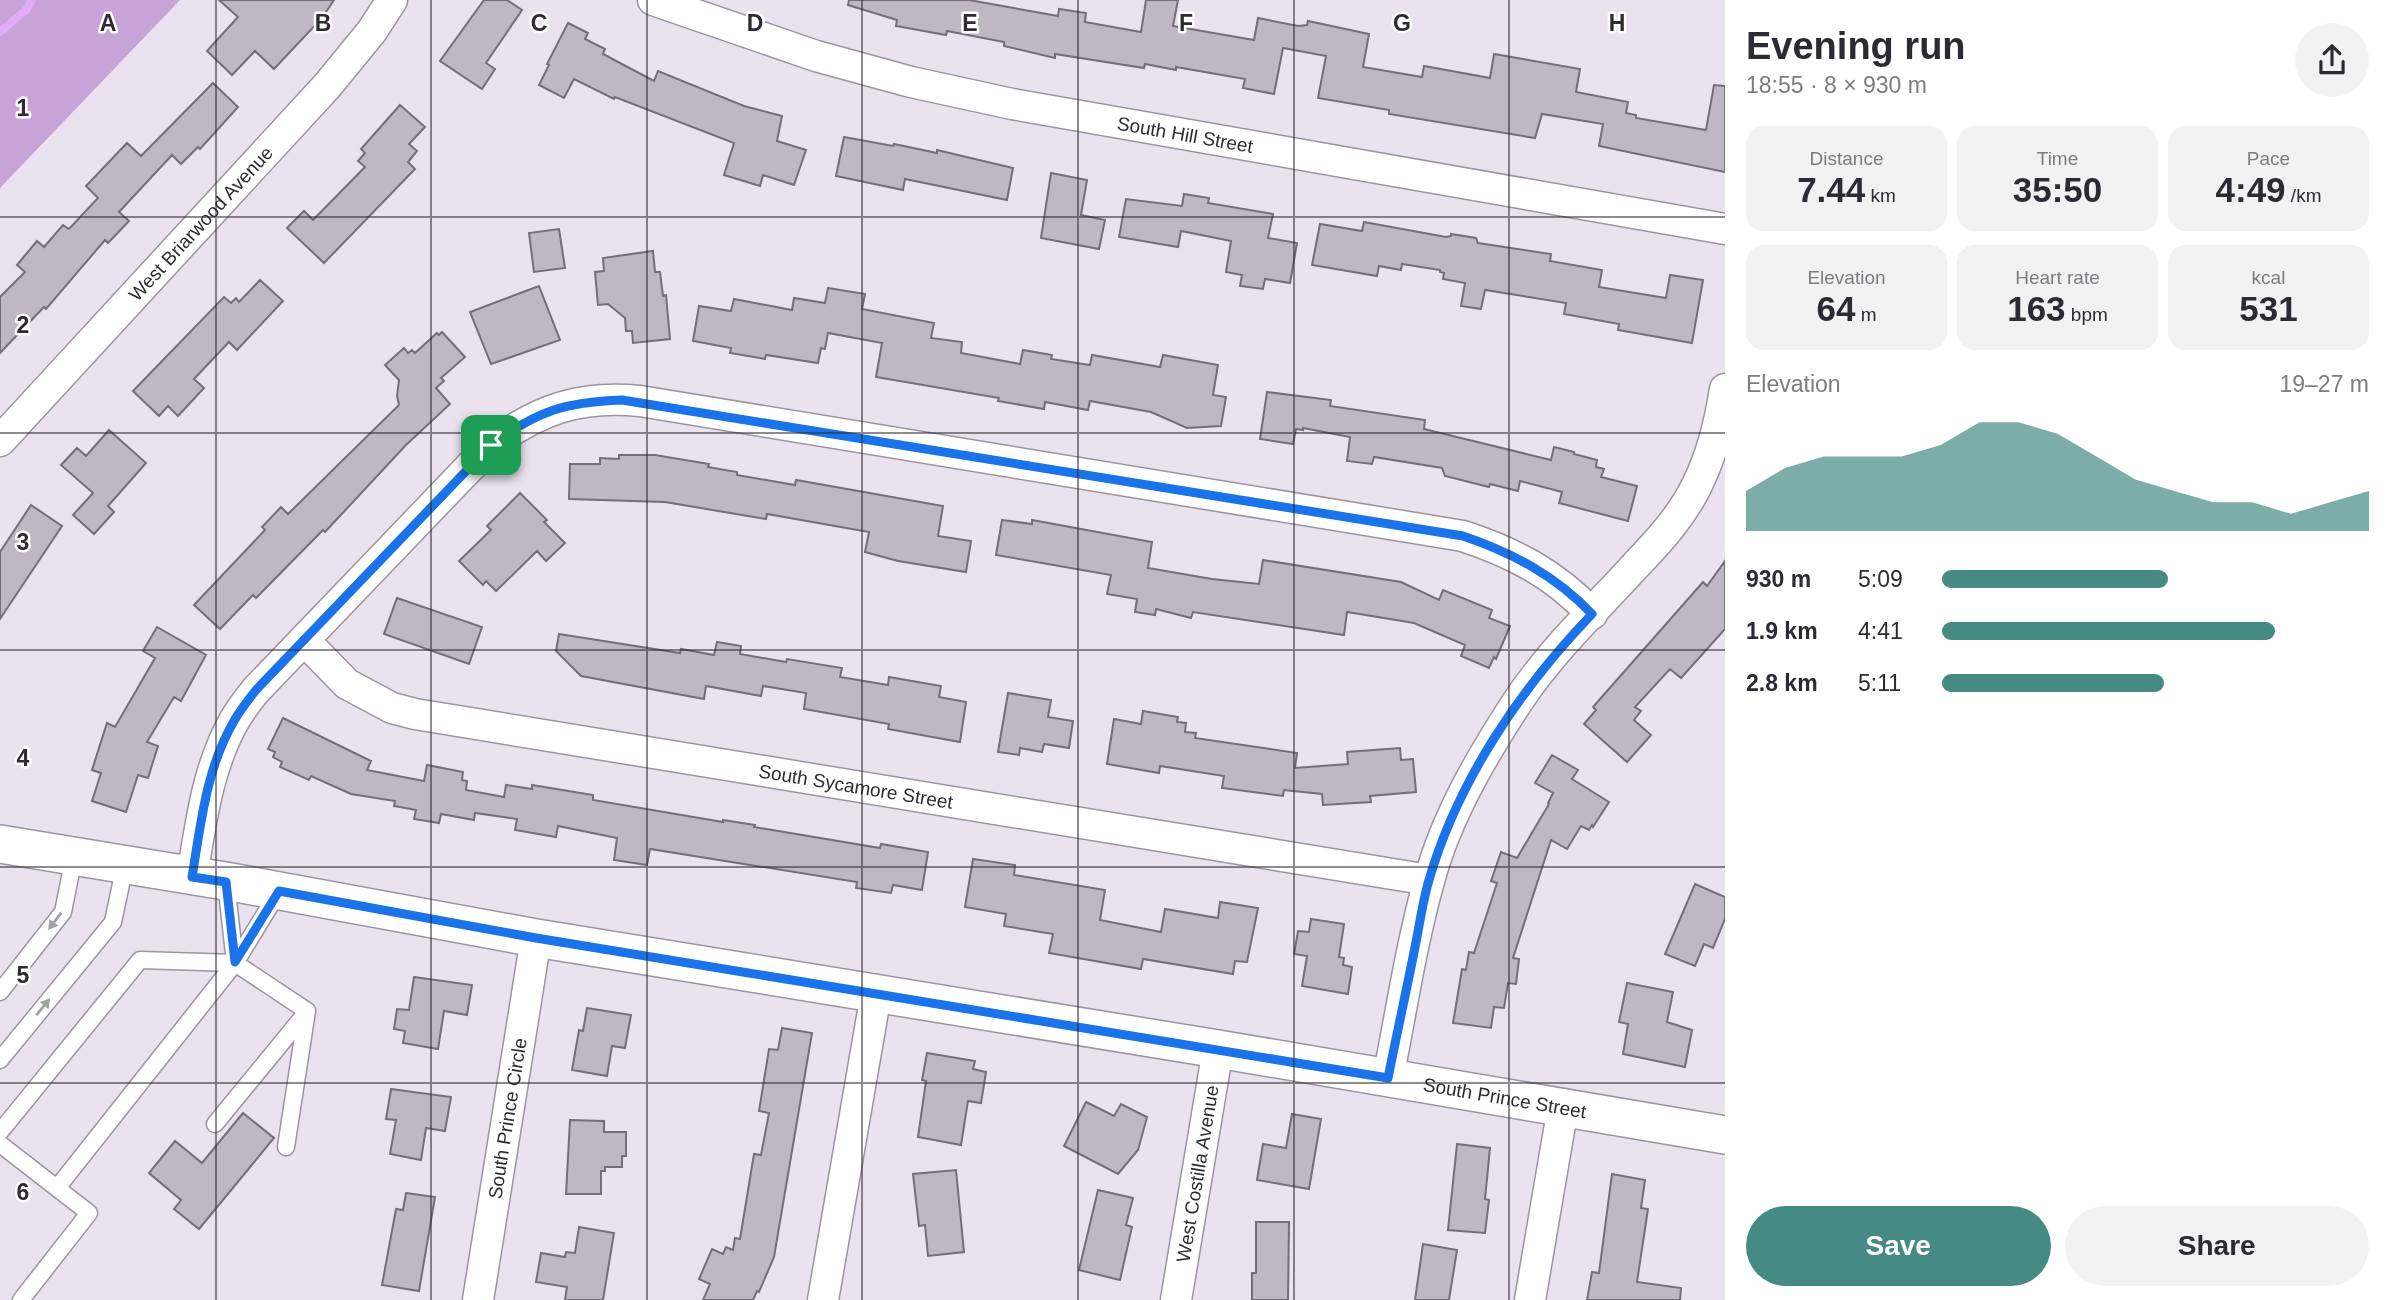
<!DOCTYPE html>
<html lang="en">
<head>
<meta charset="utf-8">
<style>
  body { margin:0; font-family:Helvetica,sans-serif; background:#f2f2f3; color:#2b2b33; height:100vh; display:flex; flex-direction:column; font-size:26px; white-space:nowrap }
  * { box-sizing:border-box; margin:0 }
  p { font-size:23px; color:#7c7c81 }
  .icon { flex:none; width:38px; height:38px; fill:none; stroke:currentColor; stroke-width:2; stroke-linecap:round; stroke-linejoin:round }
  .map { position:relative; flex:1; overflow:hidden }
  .side { display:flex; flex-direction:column; background:#fff; width:665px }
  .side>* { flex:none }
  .pin { position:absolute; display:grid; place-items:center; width:60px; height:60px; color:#fff; margin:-30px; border-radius:14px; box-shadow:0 4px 10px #0006 }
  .round { display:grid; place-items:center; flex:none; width:74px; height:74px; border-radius:37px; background:#f2f2f3 }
  .headline { display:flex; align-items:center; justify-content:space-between; height:119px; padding:0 21px }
  h1 { font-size:38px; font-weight:600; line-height:52px }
  .metrics { display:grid; grid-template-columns:repeat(3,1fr); gap:10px; height:119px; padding:7px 21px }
  .metrics div { display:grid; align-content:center; border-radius:18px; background:#f2f2f3; text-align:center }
  .metrics b { font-size:35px; font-weight:600 }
  .metrics small { font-size:19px; font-weight:400 }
  .metrics p { font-size:19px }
  .chart { height:196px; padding:14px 21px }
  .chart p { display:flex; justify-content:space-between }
  .chart svg { width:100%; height:126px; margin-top:7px; fill:#458b84; opacity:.7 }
  .action { display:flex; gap:14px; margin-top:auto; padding:14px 21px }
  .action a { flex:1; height:80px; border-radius:42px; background:#458b84; color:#fff; font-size:28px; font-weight:600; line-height:80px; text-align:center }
  .action a+a { background:#f2f2f3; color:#2b2b33 }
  ul { padding:0 21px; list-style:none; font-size:23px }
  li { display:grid; grid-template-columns:112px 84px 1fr; align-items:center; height:52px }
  li i { height:18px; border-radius:9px; background:#458b84 }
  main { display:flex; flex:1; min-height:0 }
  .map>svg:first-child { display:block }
</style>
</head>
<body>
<main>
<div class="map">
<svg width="1725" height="1300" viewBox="0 0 1725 1300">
  <rect width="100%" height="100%" fill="#ebe2ef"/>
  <!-- green -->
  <path fill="#c8a3d8" d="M0 0H180L0 188Z"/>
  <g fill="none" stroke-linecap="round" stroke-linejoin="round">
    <!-- stream -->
    <path stroke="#e2abfb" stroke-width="8" d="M0 32 26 10 32 0"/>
  </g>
  <!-- building -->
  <path fill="#bfb7c4" stroke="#756d78" stroke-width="2" d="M219 0H334L322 18 274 69 255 51 232 75 207 51 238 17Z
    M484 0H507L522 10 486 63 495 69 482 89 440 61Z
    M849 0H969L1058 16 1059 9 1086 13 1085 22 1141 32 1146 0H1178L1173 26 1254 40 1258 18 1298 26 1307 25 1308 21 1369 34 1363 67 1422 77 1424 66 1490 78 1494 54 1580 69 1576 92 1628 102 1626 113 1636 115V118L1706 130 1714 85 1725 86V172L1599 146 1603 124 1542 114 1535 138 1389 114V110L1318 98 1326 56 1283 48 1274 94 1243 88 1245 79 1176 67V70L1145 64 1144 68 1055 54V58L1004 46V42L947 31 946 35 896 26 897 20 848 5Z
    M568 23 588 33 585 39 605 49 603 54 654 81 658 71 744 106 782 116 777 141 806 150 794 185 763 175 760 186 724 175 734 143 615 97 614 99 574 79 564 98 539 85 549 65 547 64Z
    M213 83 238 107 200 149 198 147 181 164 172 155 119 212 129 221 108 243 105 240 46 309 44 307 0 353V297L25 272 17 265 37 241 44 247 63 225 69 229 98 198 86 186 127 143 141 156Z
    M400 105 425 127 409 144 417 151 408 162 415 169 324 263 287 228 304 211 313 220 365 167 358 161 365 153 361 149Z
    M844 137 893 146 894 144 937 153V150L1013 168 1007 200 905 179 903 190 836 176Z
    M1051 173 1087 180 1081 215 1105 220 1099 249 1041 238Z
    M1184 194 1209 198 1208 203 1273 214 1268 238 1297 243 1290 283 1265 279 1263 289 1240 286 1242 275 1226 272 1231 241 1181 231 1178 247 1119 237 1126 199 1182 206Z
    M1364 222 1446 237 1451 236V234L1476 238 1478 243 1551 254 1550 261 1602 270 1599 287 1666 298 1670 275 1703 280 1692 343 1618 330 1619 324 1564 314 1566 303 1485 290 1481 309 1461 306 1465 283 1443 279 1444 273 1440 272V270L1402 264 1401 270 1379 266 1377 276 1312 265 1320 224 1362 231Z
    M559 229 565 268 534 272 529 233Z
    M653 251 655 272H660L663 296 666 295 670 339 633 343 632 331H626L625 318 608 304 598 305 595 272 604 271 603 258Z
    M260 280 283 301 237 350 229 342 194 379 204 388 178 416 168 406 159 416 133 391 224 297 231 303 236 298 239 302Z
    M539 286 560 340 491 364 470 312Z
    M828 288 865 294 862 309 934 323 931 338 962 342 961 353 1020 364 1023 350 1052 355 1051 359 1090 365 1092 355 1160 367 1163 355 1218 365 1213 395 1226 397 1221 426 1187 428 1151 412 1090 401 1088 410 1045 402 1044 409 998 401 999 398 876 377 882 343 828 333 825 349 821 348 818 363 766 355 765 359 730 353 731 348 693 341 699 306 731 311 734 299 792 310 794 298 825 303Z
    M442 332 465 357 441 378 444 381 436 388 450 404 406 445 325 532 323 530 256 598 253 595 220 629 194 605 265 530 262 527 281 507 288 514 399 405 397 396 399 380 385 365 404 348 408 353 412 350 415 353 437 333 439 335Z
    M1267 392 1331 400 1330 406 1425 420 1424 429 1551 460 1554 447 1574 452V454L1597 460 1596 467 1604 469 1601 477 1637 486 1628 521 1559 503 1562 492 1520 481 1518 491 1490 484 1489 487 1445 476 1442 468 1374 457 1372 464 1347 461 1350 437 1303 428V430L1296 429 1293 444 1260 439Z
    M109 430 146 463 108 506 114 512 94 534 73 515 93 493 61 465 77 448 86 456Z
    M619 455H655L709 464 708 467 737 472V475L795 485 796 480 943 506 938 536 971 541 966 572 898 561 865 552 869 532 767 514 766 519 665 502 569 499 570 464H600V458L619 459Z
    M520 493 547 520 544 522 565 543 546 561 537 551 496 591 486 581 483 585 459 561 491 530 487 526Z
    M31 505 62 526 0 619V552Z
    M1002 520 1032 524V520L1152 542 1148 568 1212 579 1259 584 1263 560 1401 582 1439 600 1443 590 1492 610 1489 618 1510 626 1496 659 1494 657 1489 668 1461 656 1465 645 1414 623 1347 612 1344 635 1193 612 1191 618 1156 609 1155 615 1135 612 1137 599 1107 594 1111 575 996 555Z
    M1725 561V629L1681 678 1670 669 1635 707 1641 711 1634 720 1651 735 1627 762 1584 724 1596 710 1593 707 1703 582 1707 586Z
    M397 598 482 627 469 664 384 634Z
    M157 627 206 655 181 701 174 697 147 742 158 746 148 778 138 775 126 812 92 801 101 773 92 770 107 723 115 727 155 658 143 651Z
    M559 634 680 653 681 649 714 655 717 642 741 646 740 654 786 662 787 659 842 668 840 677 888 685 889 677 941 686 939 697 966 702 960 742 888 729 889 724 804 709 806 693 763 686 761 696 706 686 704 699 581 676 556 651Z
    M1008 693 1051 700 1048 717 1073 721 1069 748 1044 744 1042 752 1020 748 1019 755 998 752Z
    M1143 711 1178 717 1177 722 1186 723 1185 732 1196 733 1195 738 1297 753 1295 768 1348 764 1347 752 1400 748 1401 760 1413 759 1416 792 1370 796 1371 802 1323 805 1322 794 1284 790 1283 796 1222 788 1224 776 1160 766 1159 773 1107 764 1114 719 1141 724Z
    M283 718 371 761 367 770 424 781 427 765 463 772 462 780 467 781 466 790 504 797 506 785 532 789V785L593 795V800L723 822V820L755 825 754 827 880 848 881 844 928 852 922 890 893 885 891 893 856 888 857 882 650 849 647 865 614 860 617 838 558 826 556 837 515 830 517 819 475 813 474 820 441 814 439 823 414 819 416 810 394 806 395 801 351 794 311 776 309 780 280 767 282 762 273 757 275 752 268 749Z
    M1552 755 1578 770 1572 779 1609 802 1593 827 1592 825 1589 830 1581 826 1567 849 1551 840 1513 958 1519 959 1516 984 1508 983 1504 1008 1494 1007 1491 1028 1453 1023 1462 969 1466 970 1469 952 1474 953 1497 883 1491 881 1501 852 1517 858 1549 804 1548 803 1553 793 1535 783Z
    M973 859 1015 865 1014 875 1105 890 1100 920 1161 932 1165 909 1218 918 1220 902 1258 908 1247 962 1235 961 1233 974 1143 959 1141 969 1049 953 1053 934 1004 926 1006 914 965 907Z
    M1695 884 1725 897V919L1713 948 1704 944 1695 966 1665 954Z
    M1311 919 1344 924 1339 957 1344 958 1343 965 1352 967 1348 994 1302 986 1307 956 1294 954 1298 931 1309 932Z
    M414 977 472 985 467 1015 444 1011 438 1049 403 1043 405 1031 394 1029 397 1009 409 1010Z
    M1627 983 1673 992 1667 1022 1692 1030 1685 1067 1623 1054 1628 1024 1619 1022Z
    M587 1008 631 1015 625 1048 612 1046 607 1076 572 1070 579 1030 583 1031Z
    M782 1028 812 1033 774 1257 759 1292 757 1291 753 1300H703L710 1284 699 1279 712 1249 723 1254 726 1247 733 1250 735 1238 740 1239 754 1154 761 1155 769 1113 759 1111 769 1049 778 1050Z
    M927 1053 975 1061 973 1069 986 1072 981 1103 968 1101 961 1145 918 1137 926 1081 922 1080Z
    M391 1089 451 1097 445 1131 426 1128 421 1160 390 1154 396 1120 386 1119Z
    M1086 1102 1114 1116 1121 1104 1147 1117 1138 1150 1118 1174 1064 1146Z
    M243 1113 274 1138 199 1229 174 1209 181 1200 149 1173 175 1141 202 1163Z
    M1292 1114 1321 1119 1309 1189 1257 1180 1263 1144 1286 1148Z
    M570 1120 604 1121V1132H626V1156H622V1167H605V1171H601V1194H566Z
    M1457 1144 1490 1148 1485 1199 1489 1200 1485 1233 1448 1230Z
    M956 1170 964 1252 928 1256 925 1225 919 1226 913 1174Z
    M1612 1174 1645 1180 1641 1208 1648 1209 1637 1282 1681 1288 1680 1300H1587L1592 1272 1599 1273Z
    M1098 1190 1133 1198 1126 1225 1132 1227 1120 1280 1079 1270Z
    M406 1193 435 1197 419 1291 382 1285 396 1209 403 1210Z
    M1256 1222H1289L1288 1300H1252V1273H1256Z
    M579 1227 614 1233 603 1300H565L567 1287 536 1282 541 1253 565 1257 566 1252 575 1253Z
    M1423 1244 1457 1250 1449 1300H1415Z"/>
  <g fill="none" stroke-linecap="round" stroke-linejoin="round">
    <!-- service casing -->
    <g stroke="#9c94a0" stroke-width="19">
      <path id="service" d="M226 882 235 963
        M0 992 63 912 74 857
        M0 1060 113 922 125 865
        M215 1124 306 1013
        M0 1132 140 960 235 963 307 1011 286 1147
        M0 1144 89 1213 21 1300
        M57 1188 235 963 279 891"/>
    </g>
    <!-- minor casing -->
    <g stroke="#9c94a0" stroke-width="33">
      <g id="minor">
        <path id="s1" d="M653 0 816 56 911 82 1012 104 1725 229"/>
        <path id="s2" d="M0 441 327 86 372 31 392 0"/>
        <path id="s3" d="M304 640 347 684 392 708 415 714 1429 880"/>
        <path d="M192 876C201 823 207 769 234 721 240 710 248 700 256 690L491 445C539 409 581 395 640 401L1463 536C1514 553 1555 574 1592 614"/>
        <path d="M1388 1078C1401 1013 1411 945 1429 881 1446 817 1482 756 1518 701 1551 651 1596 609 1636 565 1659 541 1682 516 1697 485 1712 455 1720 422 1725 389"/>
        <path id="s4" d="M478 1300 536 938"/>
        <path d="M823 1300 876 994"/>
        <path id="s5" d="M1176 1300 1218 1049"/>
        <path d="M1530 1300 1563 1107"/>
      </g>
    </g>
    <!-- tertiary casing -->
    <g stroke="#9c94a0" stroke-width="40">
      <g id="tertiary">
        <path id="s6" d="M0 844 231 882 536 938 1218 1049 1725 1135"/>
      </g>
    </g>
    <!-- service -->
    <use href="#service" stroke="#fff" stroke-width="16"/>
    <!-- minor -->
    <use href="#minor" stroke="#fff" stroke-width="30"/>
    <!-- tertiary -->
    <use href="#tertiary" stroke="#fff" stroke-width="37"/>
  </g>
  <!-- one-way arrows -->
  <defs><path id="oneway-solid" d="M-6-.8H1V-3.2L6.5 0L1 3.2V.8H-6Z" transform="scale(1.75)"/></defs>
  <g fill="#a1a0a2">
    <use href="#oneway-solid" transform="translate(55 921) rotate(127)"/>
    <use href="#oneway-solid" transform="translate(43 1007) rotate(-51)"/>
  </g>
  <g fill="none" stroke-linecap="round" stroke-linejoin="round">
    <!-- route casing -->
    <g stroke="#fff" stroke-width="14">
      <path id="route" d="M622 400 1463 536C1513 553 1556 576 1592 614 1521 688 1458 780 1429 880 1423 900 1420 922 1416 942 1407 988 1397 1033 1388 1078L536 938 279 891 235 962 226 882 192 877C201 823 206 769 234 721 240 710 248 700 256 690L491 445C537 411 565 402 622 400Z"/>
    </g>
    <!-- route -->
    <use href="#route" stroke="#1a73e8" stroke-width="9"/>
  </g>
  <!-- grid -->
  <path fill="none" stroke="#2e2b30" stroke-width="2" stroke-opacity="0.55" d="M216 0V1300M431 0V1300M647 0V1300M862 0V1300M1078 0V1300M1294 0V1300M1509 0V1300M0 217H1725M0 433H1725M0 650H1725M0 867H1725M0 1083H1725"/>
  <g text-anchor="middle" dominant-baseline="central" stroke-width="5" stroke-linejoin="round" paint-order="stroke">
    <!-- street labels -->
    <g font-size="19" fill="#2e2b30" stroke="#fff">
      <text stroke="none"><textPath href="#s1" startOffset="550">South Hill Street</textPath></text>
      <text stroke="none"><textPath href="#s2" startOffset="296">West Briarwood Avenue</textPath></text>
      <text stroke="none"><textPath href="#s3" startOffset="583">South Sycamore Street</textPath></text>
      <text stroke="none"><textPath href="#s6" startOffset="1526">South Prince Street</textPath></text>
      <text stroke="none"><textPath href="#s4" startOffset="184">South Prince Circle</textPath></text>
      <text stroke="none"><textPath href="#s5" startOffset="128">West Costilla Avenue</textPath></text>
    </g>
  </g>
  <g font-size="23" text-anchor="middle" font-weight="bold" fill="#2e2b30" stroke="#fff" stroke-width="5" stroke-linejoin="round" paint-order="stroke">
    <text x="108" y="31">A</text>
    <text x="323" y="31">B</text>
    <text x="539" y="31">C</text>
    <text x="755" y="31">D</text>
    <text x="970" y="31">E</text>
    <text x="1186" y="31">F</text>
    <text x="1402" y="31">G</text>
    <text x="1617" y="31">H</text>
    <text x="23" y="116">1</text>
    <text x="23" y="333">2</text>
    <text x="23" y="550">3</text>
    <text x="23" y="766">4</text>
    <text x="23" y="983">5</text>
    <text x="23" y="1200">6</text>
  </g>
</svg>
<div class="pin" style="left:491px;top:445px;background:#1e9e55"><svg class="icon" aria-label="arrive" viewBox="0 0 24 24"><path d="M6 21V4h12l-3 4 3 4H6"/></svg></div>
</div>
<section class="side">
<div class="headline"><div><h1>Evening run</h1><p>18:55 · 8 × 930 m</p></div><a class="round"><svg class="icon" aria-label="share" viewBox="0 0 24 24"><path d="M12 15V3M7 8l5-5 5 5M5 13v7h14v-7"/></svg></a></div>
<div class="metrics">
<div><p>Distance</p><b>7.44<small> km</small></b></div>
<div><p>Time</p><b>35:50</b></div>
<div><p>Pace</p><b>4:49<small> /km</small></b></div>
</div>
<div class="metrics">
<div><p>Elevation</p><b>64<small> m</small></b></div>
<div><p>Heart rate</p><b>163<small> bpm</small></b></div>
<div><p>kcal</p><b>531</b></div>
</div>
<div class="chart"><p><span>Elevation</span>19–27 m</p>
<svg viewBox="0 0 160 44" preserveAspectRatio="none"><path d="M0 44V30L10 22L20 18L30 18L40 18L50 14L60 6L70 6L80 10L90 18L100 26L110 30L120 34L130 34L140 38L150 34L160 30V44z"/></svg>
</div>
<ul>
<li><b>930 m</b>5:09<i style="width:53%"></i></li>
<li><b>1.9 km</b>4:41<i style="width:78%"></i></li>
<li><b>2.8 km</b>5:11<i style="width:52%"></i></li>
</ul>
<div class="action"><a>Save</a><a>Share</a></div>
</section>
</main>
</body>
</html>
